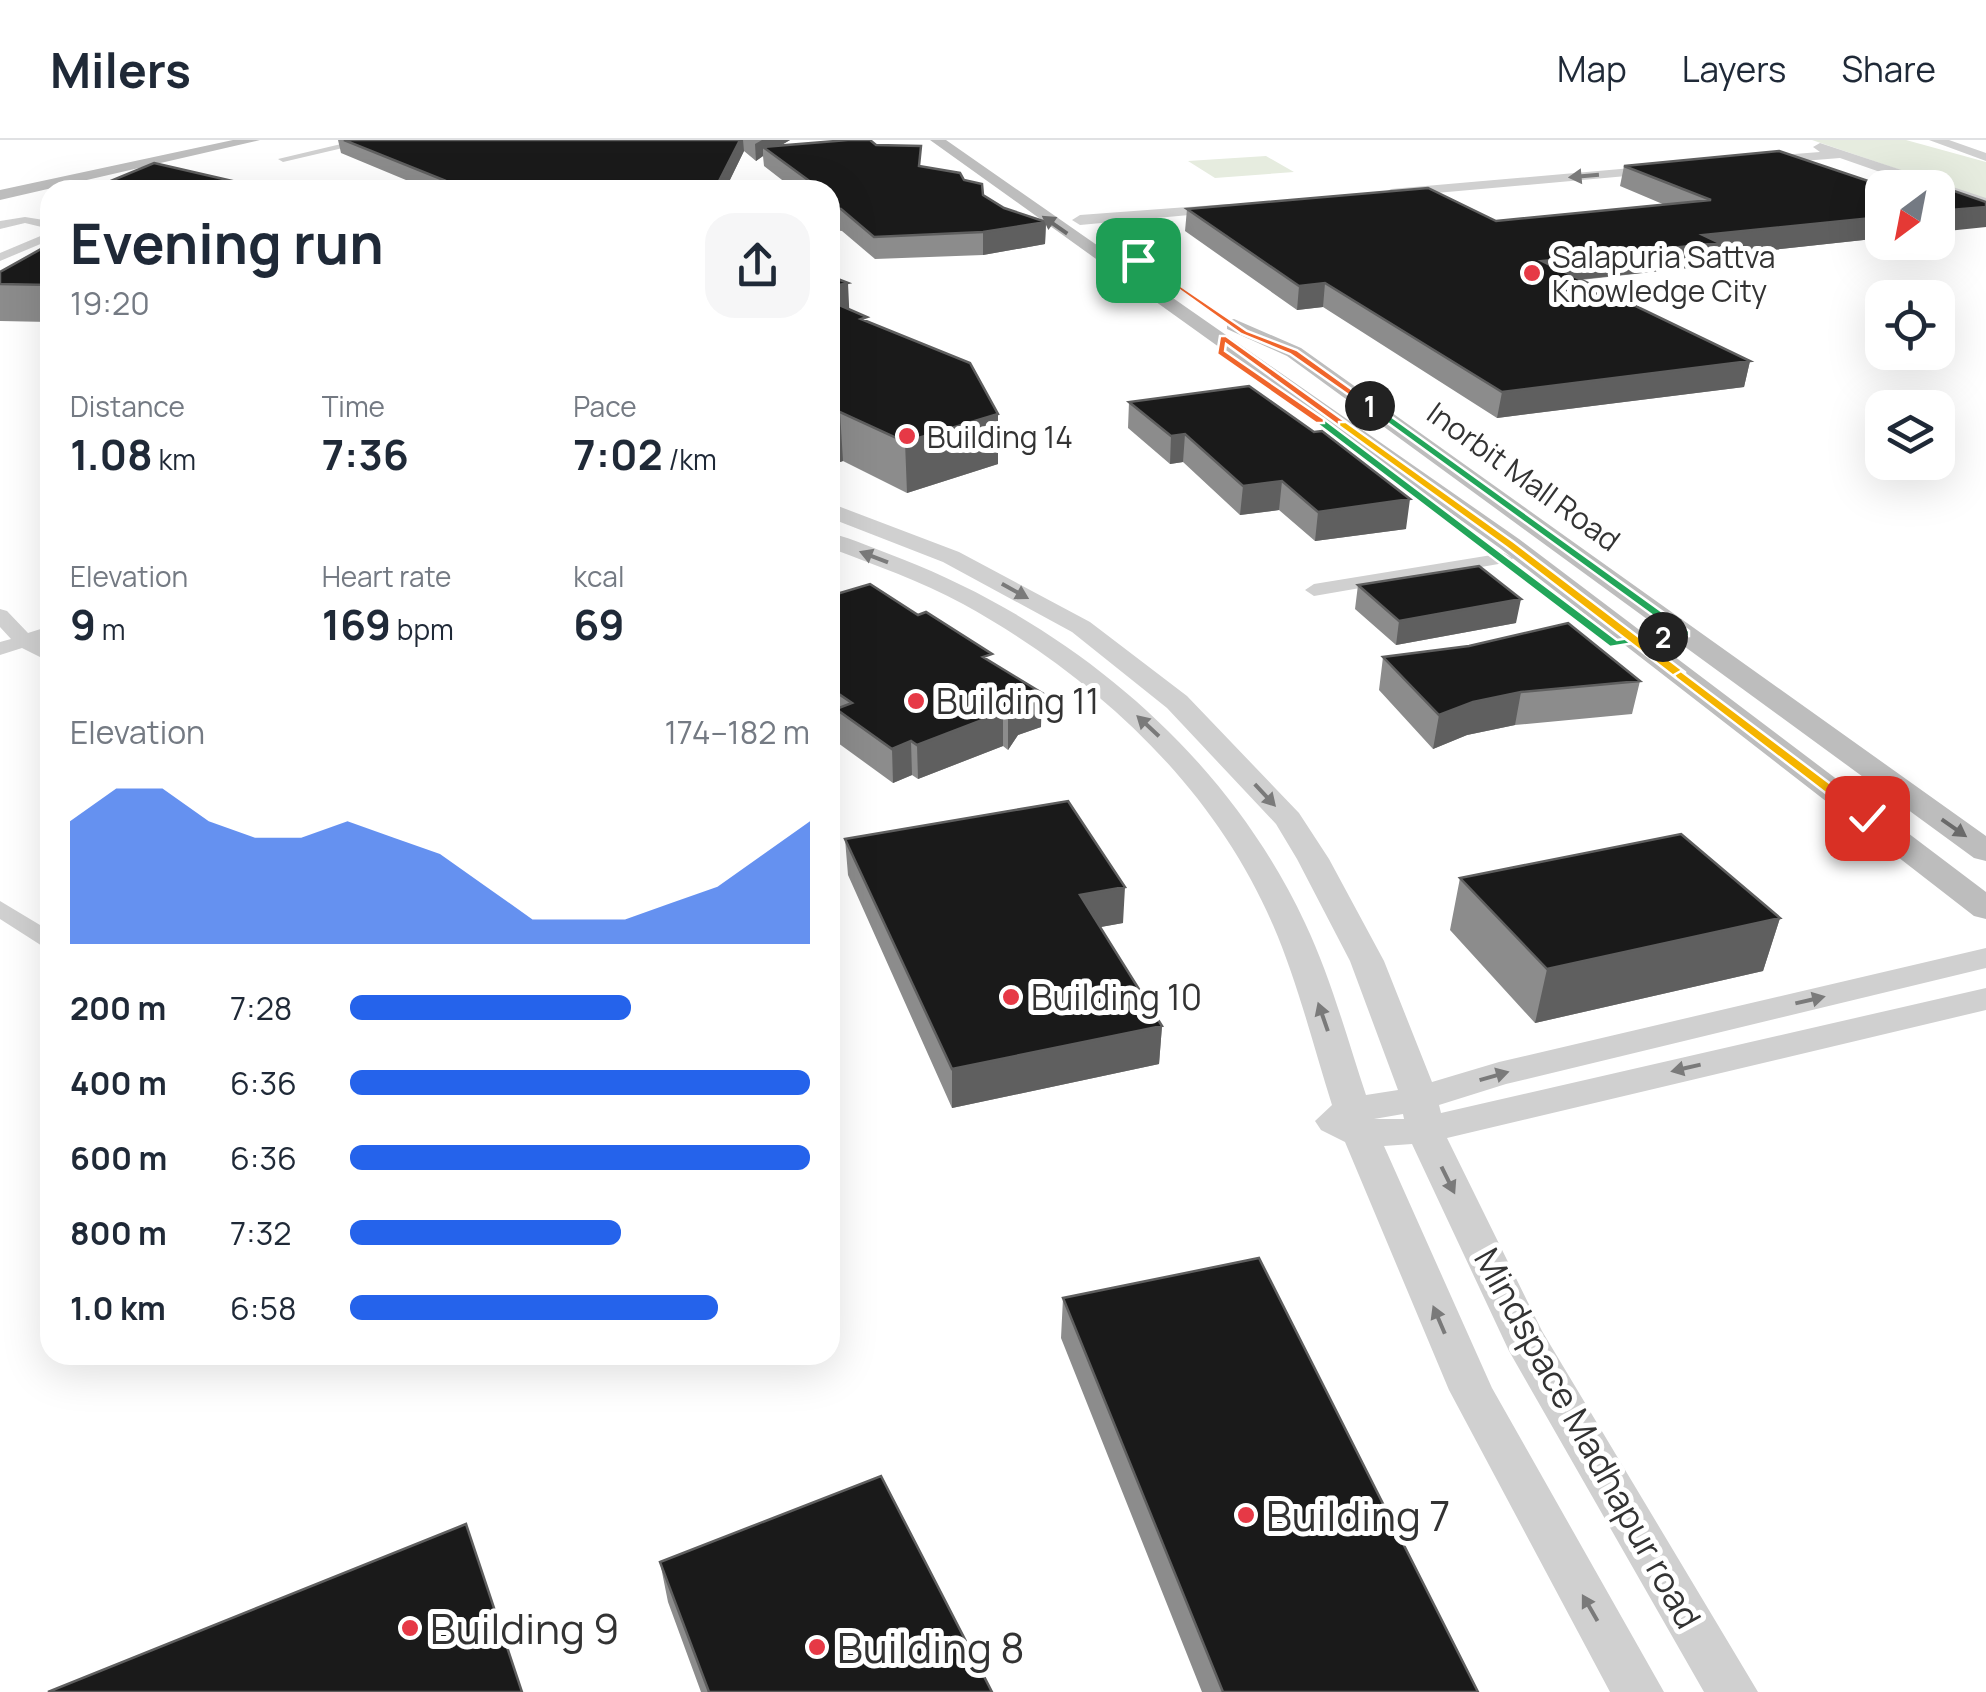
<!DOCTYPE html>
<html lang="en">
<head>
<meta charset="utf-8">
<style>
  body { margin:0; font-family:Manrope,sans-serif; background:#f6f6f7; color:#1f2937; height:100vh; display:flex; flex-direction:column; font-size:38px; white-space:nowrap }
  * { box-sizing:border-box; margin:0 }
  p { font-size:32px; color:#747a83 }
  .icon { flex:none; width:55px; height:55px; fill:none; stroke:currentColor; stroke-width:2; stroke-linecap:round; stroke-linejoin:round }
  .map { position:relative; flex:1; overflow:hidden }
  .details { position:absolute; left:40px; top:40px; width:800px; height:1185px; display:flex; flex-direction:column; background:#fff; border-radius:30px; box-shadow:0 10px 40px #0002 }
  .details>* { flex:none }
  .needle { width:65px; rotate:212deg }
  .fabs { position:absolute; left:1865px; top:30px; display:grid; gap:20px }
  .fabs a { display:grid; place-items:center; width:90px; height:90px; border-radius:20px; background:#fff; box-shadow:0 10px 40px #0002; font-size:50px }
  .pin { position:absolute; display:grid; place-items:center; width:85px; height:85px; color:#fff; margin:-42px; border-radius:20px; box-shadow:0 5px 15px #0006 }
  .km { position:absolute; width:50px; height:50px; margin:-25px; border-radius:50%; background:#222; color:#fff; font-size:28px; line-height:50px; text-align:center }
  .round { display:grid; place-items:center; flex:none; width:105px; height:105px; border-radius:30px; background:#f6f6f7 }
  .headline { display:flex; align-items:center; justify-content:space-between; height:170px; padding:0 30px }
  h1 { font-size:55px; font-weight:700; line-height:75px }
  .figures { display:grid; grid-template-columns:repeat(3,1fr); gap:15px; height:170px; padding:10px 30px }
  .figures div { display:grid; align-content:center }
  .figures b { font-size:42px; font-weight:700 }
  .figures small { font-size:28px; font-weight:400 }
  .figures p { font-size:28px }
  .chart { height:280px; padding:20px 30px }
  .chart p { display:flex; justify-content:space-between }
  .chart svg { width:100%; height:180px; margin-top:10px; fill:#2563eb; opacity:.7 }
  ul { padding:0 30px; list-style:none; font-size:32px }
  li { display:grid; grid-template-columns:160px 120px 1fr; align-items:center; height:75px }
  li i { height:25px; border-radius:12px; background:#2563eb }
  header { display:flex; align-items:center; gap:60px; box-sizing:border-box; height:140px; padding:0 50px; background:#fff; border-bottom:2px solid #e0e1e3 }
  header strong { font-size:48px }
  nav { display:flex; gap:55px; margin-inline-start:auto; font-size:35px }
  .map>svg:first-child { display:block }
</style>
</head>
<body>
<header>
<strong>Milers</strong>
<nav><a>Map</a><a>Layers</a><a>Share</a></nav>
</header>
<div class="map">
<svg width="1986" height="1552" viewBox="0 0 1986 1552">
  <rect width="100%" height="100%" fill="#fff"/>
  <!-- green -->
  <path fill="#e6ecdf" d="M1812 0H1906L1986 22V59Z
    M1266 16 1294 32 1215 38 1188 21Z"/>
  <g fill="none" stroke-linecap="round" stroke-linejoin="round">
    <!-- minor -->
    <path fill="#d0d0d0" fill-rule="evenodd" d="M358 0H377L283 22 278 19Z
      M25 77 50 81V89L25 83 0 89V81Z
      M50 92V100L0 121V113Z
      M1504 413 1513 418 1510 422 1314 456 1305 450 1314 444Z
      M0 469 7 471 28 493 50 486V499L40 502 50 508V522L22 508 0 515V502L11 499 0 487Z
      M0 761 50 791V811L0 779Z"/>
    <!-- tertiary -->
    <path fill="#d0d0d0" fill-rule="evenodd" d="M1929 0H1949L1986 13V21Z
      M1820 3 1986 58V67L1938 51V48H1926L1840 18 1755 25 1748 21 1755 17 1820 12 1813 7Z
      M1666 25 1671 26V32L1391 57 1384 53 1391 49Z
      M1228 64 1233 65V71L1080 85 1072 80 1080 75Z
      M830 363 959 412 1090 482 1187 556 1299 673 1329 719 1384 821 1432 942 1499 922 1986 808V828L1506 944 1439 965 1441 973 1986 848V870L1447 998 1542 1191 1758 1552H1704L1509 1211 1412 1004 1384 1006 1492 1248 1664 1552H1610L1449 1250 1345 1002 1321 990 1315 981 1332 965C1313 905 1298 843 1273 785 1213 645 1094 536 963 464 921 441 875 425 830 408V393C854 399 878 410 902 419 1073 486 1226 614 1305 783 1331 838 1347 898 1366 955L1398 950 1350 821 1297 719 1276 684 1167 568 1072 492 943 422 830 378ZM1403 974 1404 979H1374Z"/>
    <!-- secondary -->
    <path fill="#bdbdbd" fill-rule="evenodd" d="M233 0H260L0 60V50Z
      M930 0H946L1519 399 1986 752V779L1974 776 1501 409Z
      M1234 179 1301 208 1986 696V721L1974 718 1287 216 1227 189V181Z"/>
  </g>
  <!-- wall -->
  <path fill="#8c8c8c" d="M338 0H790L781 5H876L921 27 964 40 983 55 1004 68 1046 82 1045 104 983 115 875 119 842 91 833 90 830 87V50H795L764 26 763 16 756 21 744 11 725 50H430L341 13Z
    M1624 26 1882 98 1717 116 1715 125 1581 140 1750 221 1744 247 1497 278 1323 167 1297 170 1185 91 1187 69 1496 81 1665 65 1620 46Z
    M50 104V182L0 181V132Z
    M830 136 849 169 998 274V324L907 353 843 321 834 324 830 322Z
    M1129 262 1406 389 1315 401 1279 370 1240 375 1183 322 1170 324 1128 288Z
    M1358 445 1516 483 1396 505 1355 469Z
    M830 456 918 475 992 522 1041 587 1018 595 1008 610 1003 606 918 639 912 635 893 643 838 603 836 584 830 579Z
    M1383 517 1640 541 1632 574 1515 585 1467 595 1433 609 1379 550Z
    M845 699 1123 783 1100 787 1162 886 1159 924 952 968 848 735Z
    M1460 738 1780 778 1763 831 1535 883 1450 790Z
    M1063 1158 1478 1552H1202L1061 1198Z
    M660 1422 992 1552H701L668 1462Z"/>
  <!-- shaded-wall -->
  <path fill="#5f5f5f" d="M740 0H743L744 11 725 50H694Z
    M762 0H790L770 12 763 7V16L756 21 755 4Z
    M232 41 234 50H212Z
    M1986 67V87L1938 92V71Z
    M1882 77V98L1717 116 1715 125 1538 144 1542 121 1703 95Z
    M1046 82 1045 104 983 115V92Z
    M848 143 850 186 830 191V147Z
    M1325 143 1323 167 1297 170 1299 146Z
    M1750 221 1744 247 1497 278 1502 252Z
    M840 272 843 321 834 324 831 274Z
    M998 274V324L907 353 905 302Z
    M1185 294 1183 322 1170 324 1171 296Z
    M1282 341 1279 370 1240 375 1243 346Z
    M1410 359 1406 389 1315 401 1318 372Z
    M1521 459 1516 483 1396 505 1399 481Z
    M1521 552 1515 585 1467 595 1433 609 1439 575 1473 562Z
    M1042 553 1041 587 1018 595 1008 610V577L1018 562Z
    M1003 572V606L918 639 917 605Z
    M911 601 912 635 893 643 892 609Z
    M1125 747 1123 783 1079 791 1080 755Z
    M1780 778 1763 831 1535 883 1547 829Z
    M1162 886 1159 924 952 968V929Z"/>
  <!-- building -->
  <path fill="#1a1a1a" stroke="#5f5f5f" stroke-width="2.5" d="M344 0H740L717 45 694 50H487L446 41Z
    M848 0H870L876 5 921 6 919 26 960 33 964 40 982 44 983 55 1004 68 1046 82 983 92 874 97 841 69 832 68 830 66V50H815L819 48 763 7Z
    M1779 11 1868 41 1914 37 1986 62V67L1938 71V48H1882V77L1703 95 1720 103 1542 121 1750 221 1502 252 1325 143 1299 146 1187 69 1428 48 1496 81 1711 60 1624 26Z
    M154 23 232 41 212 50H89Z
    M50 104V145L0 144V132Z
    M830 136 848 143 830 147Z
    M830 161 867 177 861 179 970 223 998 274 905 302 840 272 830 273Z
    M1249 246 1314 292 1322 291 1410 359 1318 372 1282 341 1243 346 1185 294 1171 296 1129 262Z
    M1479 426 1521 459 1399 481 1358 445Z
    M870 444 918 475 926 472 992 514 983 517 1042 553 1018 562 1008 577 1003 572 917 605 911 601 892 609 836 569 852 563 830 548V456Z
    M1568 483 1640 541 1521 552 1473 562 1439 575 1383 517 1469 506Z
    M1068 661 1125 747 1080 755 1162 886 952 929 845 699Z
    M1681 694 1780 778 1547 829 1460 738Z
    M1259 1118 1478 1552H1223L1063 1158Z
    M881 1336 992 1552H709L660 1422Z
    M466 1384 522 1552H48Z"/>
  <!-- one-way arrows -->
  <defs><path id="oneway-solid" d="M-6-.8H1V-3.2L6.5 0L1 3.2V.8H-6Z" transform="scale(2.5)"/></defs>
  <g fill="#7a7a7a">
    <use href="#oneway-solid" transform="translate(1584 36) rotate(175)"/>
    <use href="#oneway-solid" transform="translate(874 417) rotate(-159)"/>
    <use href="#oneway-solid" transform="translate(1015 451) rotate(29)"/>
    <use href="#oneway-solid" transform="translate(1148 586) rotate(-137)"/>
    <use href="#oneway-solid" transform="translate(1265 655) rotate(47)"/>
    <use href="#oneway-solid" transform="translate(1810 860) rotate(-13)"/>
    <use href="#oneway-solid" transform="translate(1323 877) rotate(-109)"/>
    <use href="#oneway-solid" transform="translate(1686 928) rotate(167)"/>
    <use href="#oneway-solid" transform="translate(1494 936) rotate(-16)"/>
    <use href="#oneway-solid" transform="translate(1448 1040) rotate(64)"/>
    <use href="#oneway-solid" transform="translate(1439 1180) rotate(-113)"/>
    <use href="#oneway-solid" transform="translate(1590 1468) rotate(-120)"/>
  </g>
  <g fill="#6a6a6a">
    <use href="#oneway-solid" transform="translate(1055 85) rotate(-145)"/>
    <use href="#oneway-solid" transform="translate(1954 688) rotate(35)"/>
  </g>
  <!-- split-1 -->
  <path fill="#f0652b" stroke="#fff" stroke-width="2.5" d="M1136 119H1141L1247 191 1297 210 1375 266 1367 268 1290 214 1241 194Z"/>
  <!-- split-2 -->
  <path fill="#22a559" stroke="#fff" stroke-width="2.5" d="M1367 264H1374L1689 491V496L1659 499V494L1674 491 1367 268Z"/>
  <!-- split-3 -->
  <path fill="#22a559" stroke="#fff" stroke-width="2.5" d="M1316 279H1324L1617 500 1663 493 1670 497 1610 507 1316 283Z"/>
  <!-- split-4 -->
  <path fill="#f0652b" stroke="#fff" stroke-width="2.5" d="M1220 196H1226L1346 282V286H1339L1226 204 1225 211 1324 279V283H1316L1217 214Z"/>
  <!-- split-5 -->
  <path fill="#f5b400" stroke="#fff" stroke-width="2.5" d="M1339 282H1346L1514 402 1685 532V538H1676L1506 407 1339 286Z"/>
  <!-- split-6 -->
  <path fill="#f5b400" stroke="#fff" stroke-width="2.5" d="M1681 531 1872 675V681H1862L1676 538 1674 535Z"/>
  <!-- markers -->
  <g fill="#e63946" stroke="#fff" stroke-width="4">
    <circle cx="1532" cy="133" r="10"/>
    <circle cx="907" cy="296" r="10"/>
    <circle cx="916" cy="561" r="10"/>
    <circle cx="1011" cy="857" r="10"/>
    <circle cx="1246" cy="1375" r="10"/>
    <circle cx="410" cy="1488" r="10"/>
    <circle cx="817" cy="1507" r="10"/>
  </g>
  <g text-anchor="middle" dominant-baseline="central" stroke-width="10" stroke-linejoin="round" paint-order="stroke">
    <!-- far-poi labels -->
    <g font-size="30" fill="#333" stroke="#fff" text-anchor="start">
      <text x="1552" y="116">Salapuria Sattva<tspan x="1552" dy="34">Knowledge City</tspan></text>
      <text x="927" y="296">Building 14</text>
    </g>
    <!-- far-street labels -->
    <g font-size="30" fill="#333" stroke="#fff">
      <text transform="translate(1524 336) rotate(36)">Inorbit Mall Road</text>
    </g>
    <!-- poi labels -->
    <g font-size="35" fill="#333" stroke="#fff" text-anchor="start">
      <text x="936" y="561">Building 11</text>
      <text x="1031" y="857">Building 10</text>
    </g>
    <!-- street labels -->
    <g font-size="35" fill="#333" stroke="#fff">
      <text transform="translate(1588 1298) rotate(61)">Mindspace Madhapur road</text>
    </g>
    <!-- near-poi labels -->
    <g font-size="42" fill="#333" stroke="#fff" text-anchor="start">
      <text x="1266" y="1375">Building 7</text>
      <text x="430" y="1488">Building 9</text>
      <text x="837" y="1507">Building 8</text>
    </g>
  </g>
</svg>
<div class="fabs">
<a><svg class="needle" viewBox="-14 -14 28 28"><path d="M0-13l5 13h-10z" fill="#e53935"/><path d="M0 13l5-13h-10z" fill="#747a83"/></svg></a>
<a><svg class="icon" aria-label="locate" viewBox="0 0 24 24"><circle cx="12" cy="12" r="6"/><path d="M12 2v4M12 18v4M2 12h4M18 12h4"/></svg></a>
<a><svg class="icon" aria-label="layers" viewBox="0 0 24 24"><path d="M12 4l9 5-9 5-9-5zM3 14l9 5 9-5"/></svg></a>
</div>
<div class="pin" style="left:1138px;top:120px;background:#1e9e55"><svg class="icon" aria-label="arrive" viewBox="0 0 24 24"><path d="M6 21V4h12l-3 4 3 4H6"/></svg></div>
<div class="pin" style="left:1867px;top:678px;background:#d93025"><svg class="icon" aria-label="check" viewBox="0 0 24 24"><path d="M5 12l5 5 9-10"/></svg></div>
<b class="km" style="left:1370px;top:266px">1</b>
<b class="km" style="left:1663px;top:497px">2</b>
<section class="details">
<div class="headline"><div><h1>Evening run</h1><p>19:20</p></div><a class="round"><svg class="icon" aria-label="share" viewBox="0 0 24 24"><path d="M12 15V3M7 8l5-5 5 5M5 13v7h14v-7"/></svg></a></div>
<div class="figures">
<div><p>Distance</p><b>1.08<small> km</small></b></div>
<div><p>Time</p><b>7:36</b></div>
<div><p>Pace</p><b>7:02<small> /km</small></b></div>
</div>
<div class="figures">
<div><p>Elevation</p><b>9<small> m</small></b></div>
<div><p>Heart rate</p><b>169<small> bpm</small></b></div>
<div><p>kcal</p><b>69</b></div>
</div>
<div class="chart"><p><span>Elevation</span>174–182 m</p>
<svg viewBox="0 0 160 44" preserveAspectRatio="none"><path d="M0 44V14L10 6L20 6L30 14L40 18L50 18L60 14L70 18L80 22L90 30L100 38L110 38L120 38L130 34L140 30L150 22L160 14V44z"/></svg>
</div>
<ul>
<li><b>200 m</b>7:28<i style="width:61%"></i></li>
<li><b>400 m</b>6:36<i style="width:100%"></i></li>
<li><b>600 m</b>6:36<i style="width:100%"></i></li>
<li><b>800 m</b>7:32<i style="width:59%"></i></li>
<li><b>1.0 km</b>6:58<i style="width:80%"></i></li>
</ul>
</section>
</div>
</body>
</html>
